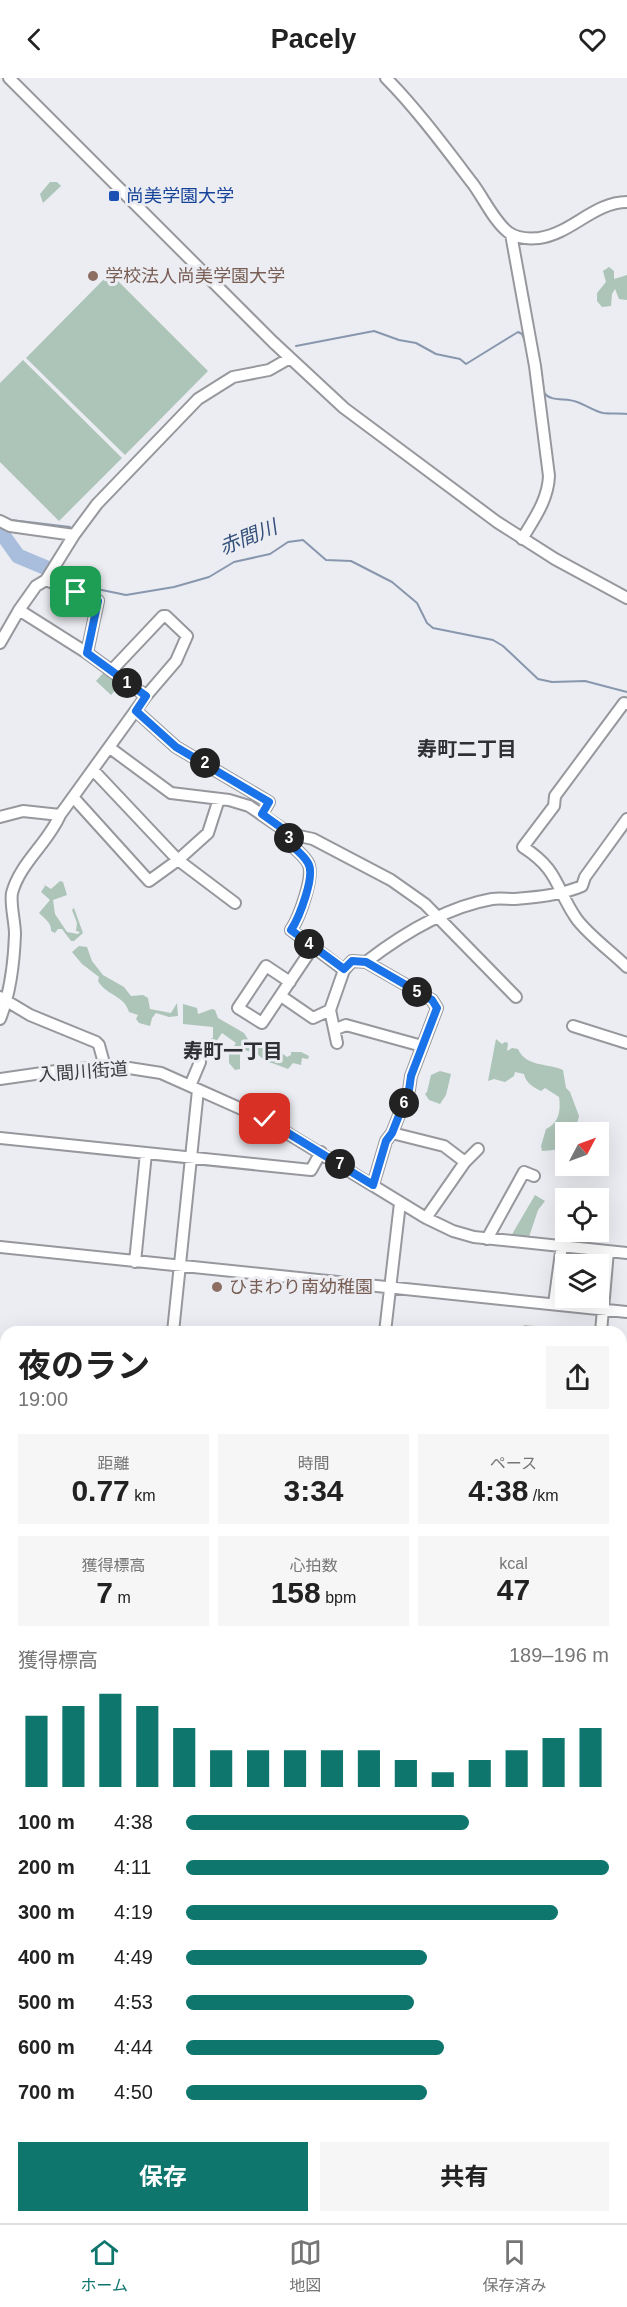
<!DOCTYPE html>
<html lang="ja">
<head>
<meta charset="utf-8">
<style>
  body { margin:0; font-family:Arial,"Noto Sans JP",sans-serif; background:#f6f6f6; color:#222; height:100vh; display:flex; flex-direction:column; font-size:22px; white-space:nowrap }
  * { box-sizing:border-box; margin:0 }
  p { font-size:20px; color:#767676 }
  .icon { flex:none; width:33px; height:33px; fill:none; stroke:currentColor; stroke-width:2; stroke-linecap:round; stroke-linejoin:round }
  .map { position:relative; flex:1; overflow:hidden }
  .sheet { position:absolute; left:0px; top:1248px; width:627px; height:897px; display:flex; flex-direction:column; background:#fff; border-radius:18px 18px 0 0; box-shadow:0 6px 24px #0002 }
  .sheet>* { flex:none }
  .needle { width:39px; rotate:49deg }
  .controls { position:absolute; left:555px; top:1044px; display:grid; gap:12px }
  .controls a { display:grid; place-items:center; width:54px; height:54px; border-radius:0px; background:#fff; box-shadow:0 6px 24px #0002; font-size:30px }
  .pin { position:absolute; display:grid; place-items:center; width:51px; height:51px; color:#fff; margin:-26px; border-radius:12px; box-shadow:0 3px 9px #0006 }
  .km { position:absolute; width:30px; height:30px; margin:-15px; border-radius:50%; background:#222; color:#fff; font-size:16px; line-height:30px; text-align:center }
  .round { display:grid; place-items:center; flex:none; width:63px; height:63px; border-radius:0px; background:#f6f6f6 }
  .overview { display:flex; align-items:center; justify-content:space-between; height:102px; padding:0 18px }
  h1 { font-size:33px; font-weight:700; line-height:45px }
  .metrics { display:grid; grid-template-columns:repeat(3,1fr); gap:9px; height:102px; padding:6px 18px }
  .metrics div { display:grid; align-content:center; border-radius:0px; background:#f6f6f6; text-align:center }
  .metrics b { font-size:30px; font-weight:700 }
  .metrics small { font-size:16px; font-weight:400 }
  .metrics p { font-size:16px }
  .chart { height:168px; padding:12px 18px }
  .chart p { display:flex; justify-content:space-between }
  .chart svg { width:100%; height:108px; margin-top:6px; stroke:#0f766e; stroke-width:6 }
  .button { display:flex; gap:12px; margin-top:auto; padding:12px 18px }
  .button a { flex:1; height:69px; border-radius:0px; background:#0f766e; color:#fff; font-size:24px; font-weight:700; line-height:69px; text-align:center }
  .button a+a { background:#f6f6f6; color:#222 }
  ul { padding:0 18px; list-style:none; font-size:20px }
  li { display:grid; grid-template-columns:96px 72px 1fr; align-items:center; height:45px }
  li i { height:15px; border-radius:8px; background:#0f766e }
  header { display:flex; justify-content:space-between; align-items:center; height:78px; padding:0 18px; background:#fff; font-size:27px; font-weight:700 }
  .menu { display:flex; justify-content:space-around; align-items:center; height:84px; border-top:2px solid #e0e0e0; background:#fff; font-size:16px; color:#767676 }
  .menu a { display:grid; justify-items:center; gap:3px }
  .menu .active { color:#0f766e }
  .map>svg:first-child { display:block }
</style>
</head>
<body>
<header><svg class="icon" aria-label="back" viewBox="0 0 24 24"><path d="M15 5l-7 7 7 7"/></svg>Pacely<svg class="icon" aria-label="heart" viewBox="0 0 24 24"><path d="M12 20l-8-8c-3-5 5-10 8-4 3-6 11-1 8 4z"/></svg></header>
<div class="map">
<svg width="627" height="2145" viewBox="0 0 627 2145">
  <rect width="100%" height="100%" fill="#ebedf2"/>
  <!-- green -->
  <path fill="#adc4b8" d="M50 104H57L61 108 43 125 40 116Z
    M609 189 614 193V201L627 197V222L619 221 615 211 612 216 611 228 602 229 597 223V215L606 204 603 193Z
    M110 195 208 293 125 377 26 280Z
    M23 282 122 380 59 443 0 384V305Z
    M104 594H107L122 605 111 617 96 603Z
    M60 803 63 804 67 817 53 822 55 836 67 854 78 856 80 854 76 853 77 845 72 832 74 830 83 855 74 863H71L62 851H58L55 855 51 853C52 845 44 840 39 835L50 822 41 814 45 808 43 806 51 811Z
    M79 868 87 869 92 883 103 897 124 909 131 918 143 917 148 920 150 931 171 935 177 925 178 938 169 939 156 935 152 940 150 948 139 945 136 941 138 937 129 934C124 917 107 918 98 903L99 899 82 886 72 874Z
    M183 926 197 930 198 936 212 931 215 932 218 940 244 955 252 968 255 965 267 971 275 970 287 979 291 977V974H301L309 978 308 981 302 980 301 987 293 985 288 991 272 985H268L256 975 240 971V991L235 992 229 985V972L232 971 236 965 222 955 213 968V972L208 975 206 974 209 968 208 962 213 960V949L183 946Z
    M496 961 502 966 505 964 508 965 507 973 512 970 518 971C526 989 547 985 563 992L566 1010 570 1014 579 1038 575 1054H566L565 1071 559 1069 554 1072 542 1073 541 1068 546 1051C559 1045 561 1032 559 1019L545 1010 541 1013C533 1009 526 1005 524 996L515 994 514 998 505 1004 494 1001 488 1003Z
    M440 993 451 996 446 1017 440 1026 429 1022 425 1016 427 1014 431 997Z
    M535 1117 545 1123 538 1132 529 1159 511 1158Z
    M524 1247 594 1254H523Z
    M623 1610 627 1611V1709H621Z"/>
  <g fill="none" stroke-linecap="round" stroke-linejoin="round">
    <!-- stream -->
    <path stroke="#8897ad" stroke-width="2" d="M296 268 374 253 399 262 416 265 436 276 460 281 466 286 518 254 522 256 525 263
      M543 314C552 325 565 319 577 324 586 327 594 333 603 335 611 336 619 335 627 336
      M0 437 11 442 70 449
      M57 494 97 511 126 517 174 509 209 499 234 484 270 476 288 464 303 462 326 482 351 483 392 504 417 525 427 545 433 550 493 562 503 568 538 601 552 604 585 603 627 614"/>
    <!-- river -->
    <path stroke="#a9bedd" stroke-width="15" d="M0 453 18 478 49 491"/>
    <!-- minor casing -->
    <g stroke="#96989d" stroke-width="14">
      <path id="minor" d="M9 0 273 264 344 330 497 444 555 481 627 520
        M386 0C416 30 447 72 473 106 484 121 494 143 508 154 516 160 529 161 539 160 571 156 594 124 627 124
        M511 156 535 288 549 398C548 422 534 441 522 461
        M0 443 10 448 74 457 97 426 198 321 233 299 269 292 290 280
        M46 502 98 523 87 575
        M0 565 19 532
        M111 593 163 538H166L187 558 176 583 146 618
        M627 626 624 625 555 718 554 728 523 769C559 792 555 809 576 840 587 856 613 875 627 889
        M136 633 176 669 269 724 262 736
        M110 670 171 715 229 722 249 728 290 756 313 761 391 802 425 826 516 919
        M94 693 178 782 235 825
        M73 719 149 803 178 782 208 755 219 721
        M0 739 23 733 60 737
        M290 756 288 764C294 770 304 777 308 785 315 798 299 840 291 852L344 892 330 932 337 965
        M366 884 432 922 437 930 411 998 409 1012 392 1055 386 1063 373 1107
        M344 892 352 883 366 884C401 857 447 829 492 821 499 820 507 821 515 821 538 819 561 817 582 808L585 799 627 741
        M290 904 266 888 238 930 262 945 313 869
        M281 918 313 940 330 932
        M0 919 30 937 96 964 99 967 105 989
        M0 941C10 916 14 884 15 856 15 844 10 826 12 815 20 785 48 765 60 737L146 618 87 575 19 532 36 508 46 502 74 457
        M573 948 627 965
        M336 951 346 947 422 968
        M0 1001 63 992 105 989 129 990 161 995 264 1041 426 1140 453 1153 474 1159 627 1175
        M190 1008 200 984
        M392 1055 444 1068 465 1084
        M0 1060 311 1092 321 1074
        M426 1140 465 1084 478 1071
        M487 1161 524 1094 534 1098
        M0 1169 627 1234
        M135 1184 146 1075
        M554 1226 562 1167
        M173 1254 198 1012
        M385 1254 400 1125
        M601 1254 608 1173
        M0 1278H6
        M621 1343 627 1344
        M0 1524H6
        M0 1545 6 1546
        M621 1588 627 1589
        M621 1609H627
        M0 1647 6 1648
        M621 1711 627 1712
        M0 1756 6 1757
        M621 1822H627
        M0 1866H6
        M621 1930 627 1931
        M621 2038 627 2039
        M0 2083 6 2084
        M621 2138 627 2136
        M79 2145 80 2139
        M293 2145V2139
        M509 2145V2139
        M590 2145 615 2139"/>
    </g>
    <!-- highway casing -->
    <g stroke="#96989d" stroke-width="18">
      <path id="highway" d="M0 1383 6 1384
        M621 1441H627
        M621 1455 627 1456"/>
    </g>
    <!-- minor -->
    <use href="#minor" stroke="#fff" stroke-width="10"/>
    <!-- highway -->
    <use href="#highway" stroke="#fff" stroke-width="15"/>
    <!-- rail -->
    <path stroke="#828387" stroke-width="2" stroke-dasharray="3 6" stroke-linecap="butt" d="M0 1531 6 1532
      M621 1601 627 1602"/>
  </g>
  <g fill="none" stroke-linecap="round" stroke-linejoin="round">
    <!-- route casing -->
    <g stroke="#fff" stroke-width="12">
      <path id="route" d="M76 514 98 523 87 575 146 618 136 633 176 669 269 724 262 736 290 756 288 764C294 770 304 777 308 785 316 797 299 840 291 852L344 891 352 883 366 884 432 922 437 930 411 998 409 1012 392 1055 386 1063 373 1107 265 1041"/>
    </g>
    <!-- route -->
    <use href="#route" stroke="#1a73e8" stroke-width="8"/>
  </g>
  <!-- markers -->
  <rect fill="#1a4fb4" stroke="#ebedf2" stroke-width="2" x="108" y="112" width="12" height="12" rx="3"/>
  <g fill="#8d6e63" stroke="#ebedf2" stroke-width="2">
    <circle cx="93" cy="198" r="6"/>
    <circle cx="217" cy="1209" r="6"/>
  </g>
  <g text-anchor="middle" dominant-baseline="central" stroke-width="6" stroke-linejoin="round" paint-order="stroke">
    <!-- transit labels -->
    <g font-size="18" fill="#164399" stroke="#ebedf2" text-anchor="start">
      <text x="126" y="118">尚美学園大学</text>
    </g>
    <!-- education labels -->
    <g font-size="18" fill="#785e54" stroke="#ebedf2" text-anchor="start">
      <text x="105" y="198">学校法人尚美学園大学</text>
      <text x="229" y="1209">ひまわり南幼稚園</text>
    </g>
    <!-- street labels -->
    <g font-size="18" fill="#3b3c3e" stroke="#ebedf2">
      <text transform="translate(83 994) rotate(-4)">入間川街道</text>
    </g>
    <!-- water labels -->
    <g font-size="20" font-style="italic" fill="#344f7a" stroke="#ebedf2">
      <text transform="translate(248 459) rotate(-22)">赤間川</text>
    </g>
    <!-- neighbourhood labels -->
    <g font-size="20" font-weight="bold" fill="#2e3034" stroke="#ebedf2">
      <text x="467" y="671">寿町二丁目</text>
      <text x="233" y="973">寿町一丁目</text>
    </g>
  </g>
</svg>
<div class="controls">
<a><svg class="needle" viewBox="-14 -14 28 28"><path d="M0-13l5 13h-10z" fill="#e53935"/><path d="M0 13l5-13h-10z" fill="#767676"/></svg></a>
<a><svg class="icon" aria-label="locate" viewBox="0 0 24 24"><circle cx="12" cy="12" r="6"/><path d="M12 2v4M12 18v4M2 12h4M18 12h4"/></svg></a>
<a><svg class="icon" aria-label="layers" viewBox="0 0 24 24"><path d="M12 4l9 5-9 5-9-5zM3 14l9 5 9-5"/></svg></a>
</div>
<div class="pin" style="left:76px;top:514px;background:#1e9e55"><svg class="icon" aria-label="arrive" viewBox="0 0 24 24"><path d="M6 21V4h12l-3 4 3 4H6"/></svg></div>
<div class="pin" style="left:265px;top:1041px;background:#d93025"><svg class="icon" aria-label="check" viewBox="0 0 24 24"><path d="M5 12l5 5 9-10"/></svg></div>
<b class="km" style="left:127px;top:605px">1</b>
<b class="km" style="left:205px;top:685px">2</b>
<b class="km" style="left:289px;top:760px">3</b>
<b class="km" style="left:309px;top:866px">4</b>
<b class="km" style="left:417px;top:914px">5</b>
<b class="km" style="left:404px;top:1025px">6</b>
<b class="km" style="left:340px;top:1086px">7</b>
<section class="sheet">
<div class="overview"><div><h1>夜のラン</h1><p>19:00</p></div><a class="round"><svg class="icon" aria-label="share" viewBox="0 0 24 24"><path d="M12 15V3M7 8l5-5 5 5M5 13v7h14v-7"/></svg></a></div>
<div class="metrics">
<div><p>距離</p><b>0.77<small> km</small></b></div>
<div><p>時間</p><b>3:34</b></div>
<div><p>ペース</p><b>4:38<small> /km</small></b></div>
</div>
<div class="metrics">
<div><p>獲得標高</p><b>7<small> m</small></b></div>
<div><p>心拍数</p><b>158<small> bpm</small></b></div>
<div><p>kcal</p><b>47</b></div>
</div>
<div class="chart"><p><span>獲得標高</span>189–196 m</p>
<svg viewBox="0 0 160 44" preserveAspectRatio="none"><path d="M5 44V15M15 44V11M25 44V6M35 44V11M45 44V20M55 44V29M65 44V29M75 44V29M85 44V29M95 44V29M105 44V33M115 44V38M125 44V33M135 44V29M145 44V24M155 44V20"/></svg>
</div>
<ul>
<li><b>100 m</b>4:38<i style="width:67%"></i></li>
<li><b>200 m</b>4:11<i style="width:100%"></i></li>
<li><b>300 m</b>4:19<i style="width:88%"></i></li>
<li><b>400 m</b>4:49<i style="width:57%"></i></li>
<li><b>500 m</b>4:53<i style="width:54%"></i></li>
<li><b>600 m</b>4:44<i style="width:61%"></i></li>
<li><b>700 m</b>4:50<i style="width:57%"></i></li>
</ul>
<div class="button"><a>保存</a><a>共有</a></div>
</section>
</div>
<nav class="menu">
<a class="active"><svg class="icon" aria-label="home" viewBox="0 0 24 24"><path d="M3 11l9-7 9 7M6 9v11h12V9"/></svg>ホーム</a>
<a><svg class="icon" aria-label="map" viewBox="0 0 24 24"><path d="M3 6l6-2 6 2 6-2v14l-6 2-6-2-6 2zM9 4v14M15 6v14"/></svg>地図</a>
<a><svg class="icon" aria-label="saved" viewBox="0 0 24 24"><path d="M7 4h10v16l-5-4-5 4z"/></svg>保存済み</a>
</nav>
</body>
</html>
